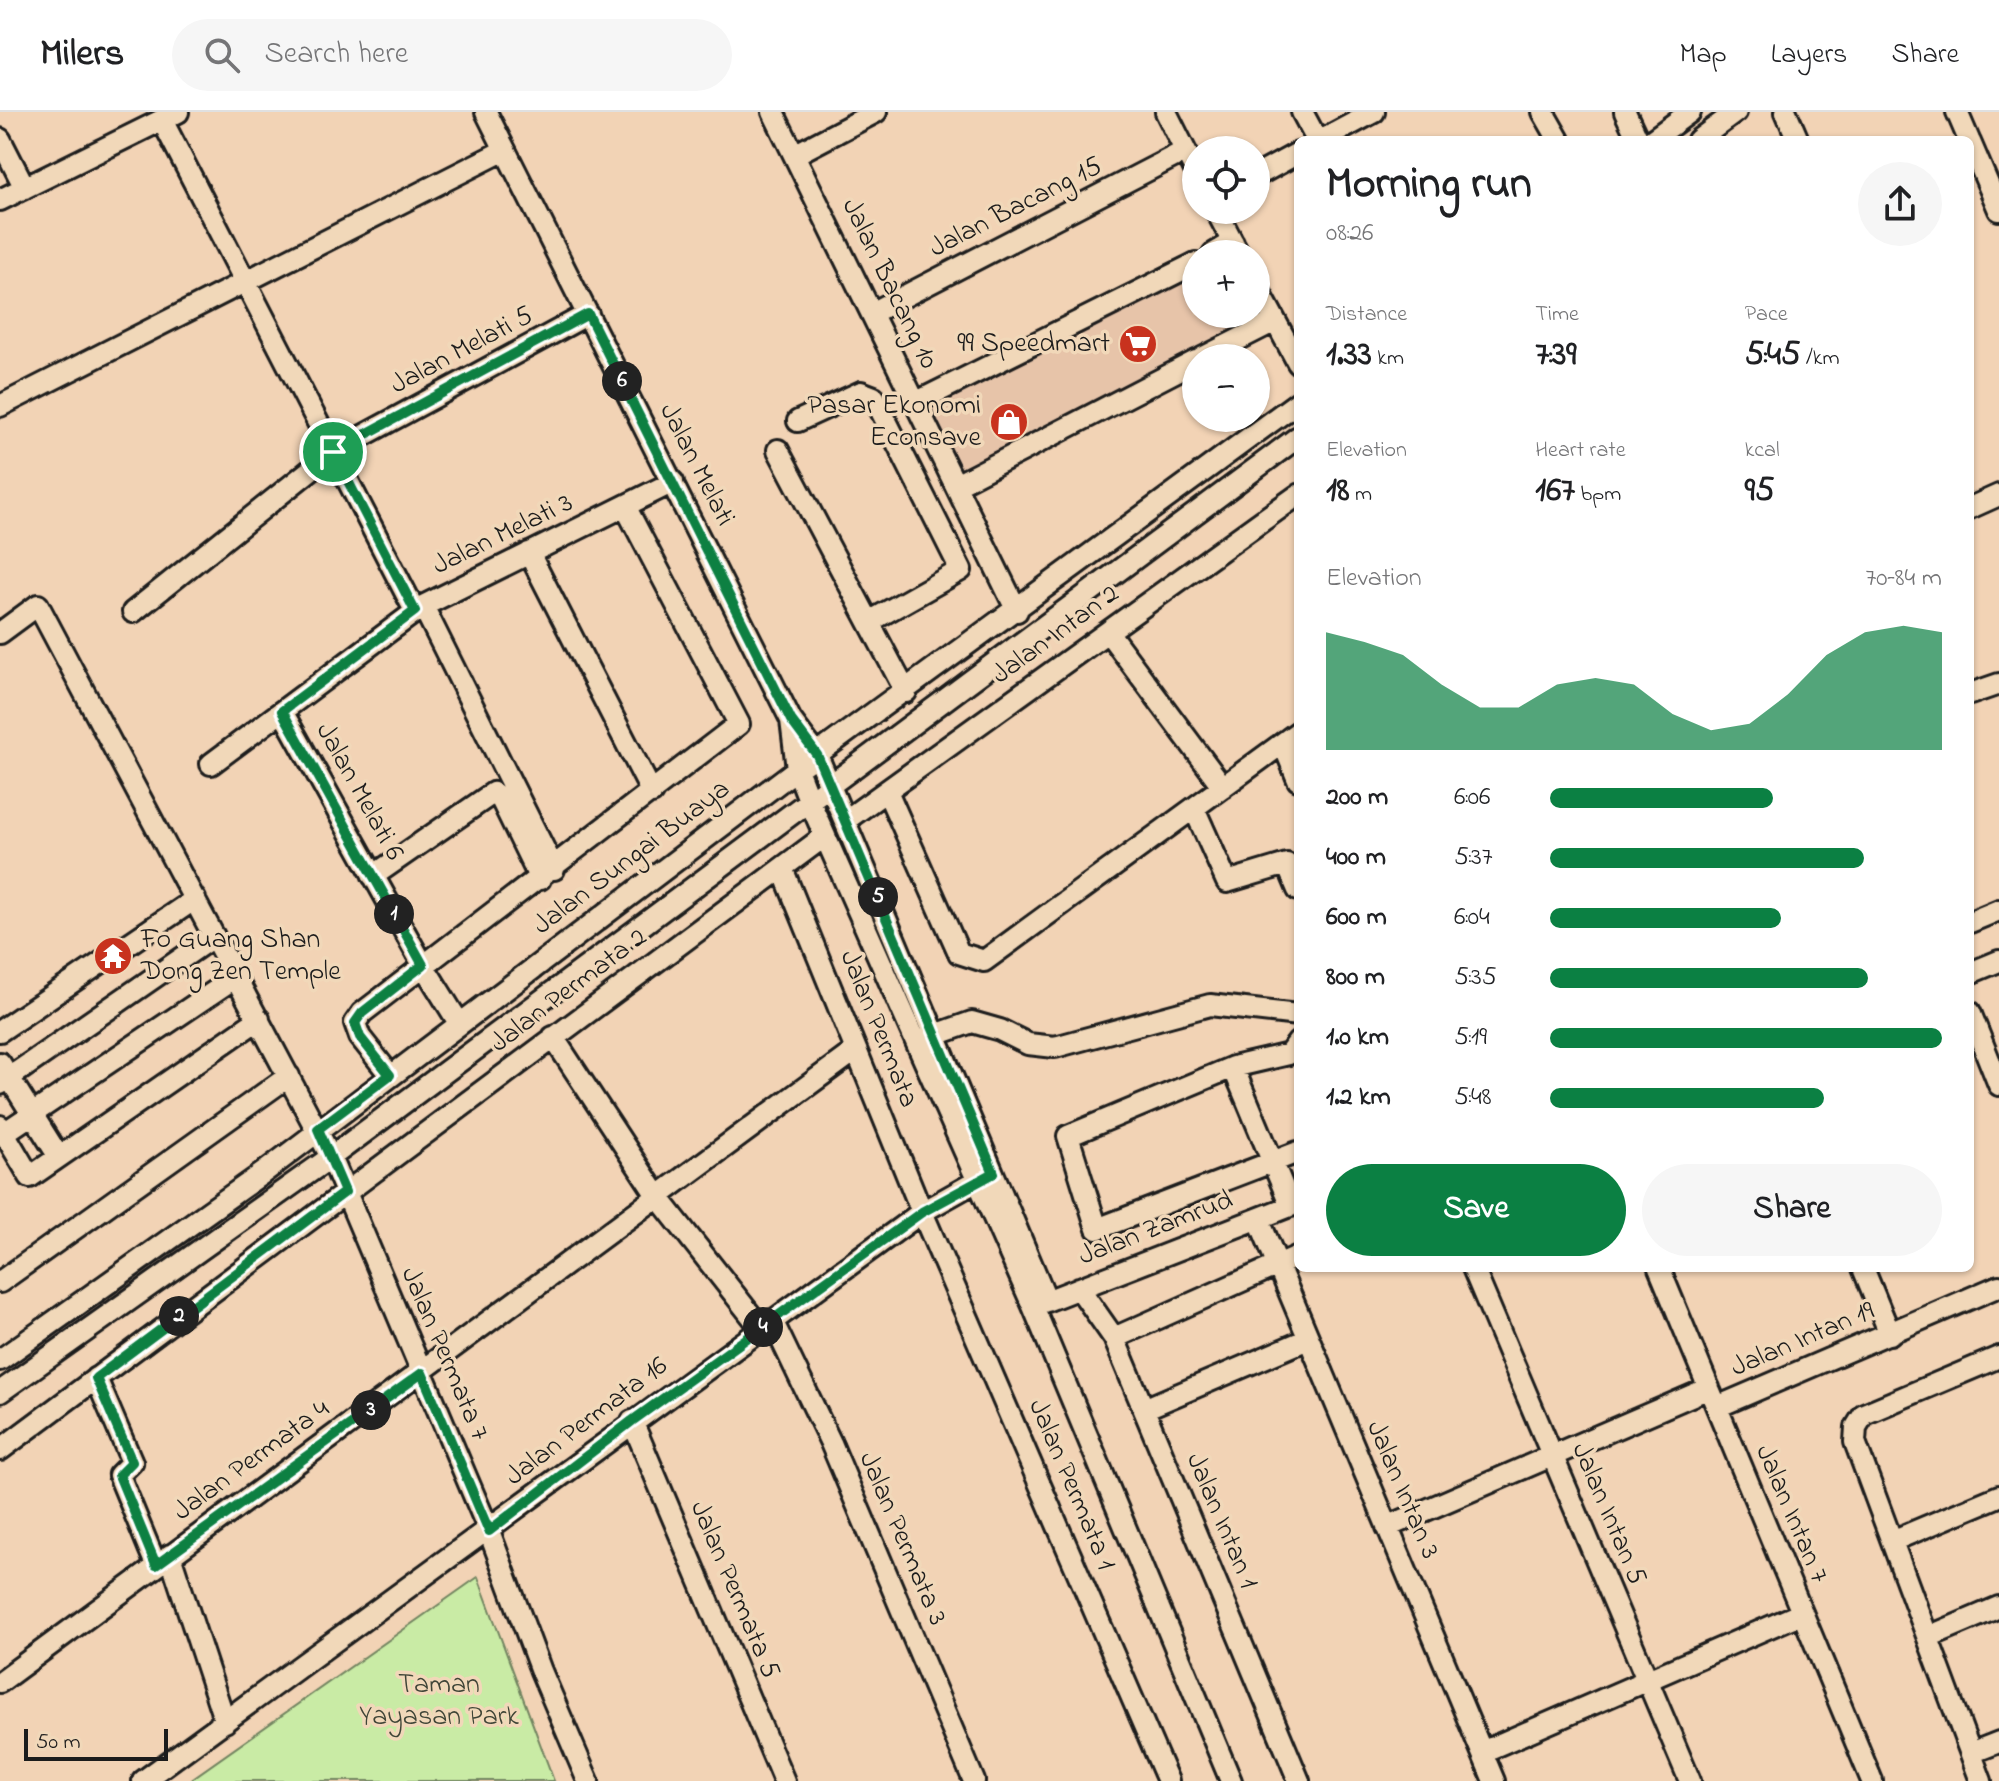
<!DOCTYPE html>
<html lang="en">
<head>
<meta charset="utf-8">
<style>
  body { margin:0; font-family:"Indie Flower",sans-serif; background:#f6f6f6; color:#202124; height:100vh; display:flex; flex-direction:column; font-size:30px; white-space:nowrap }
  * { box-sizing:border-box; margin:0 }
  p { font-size:26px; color:#757577 }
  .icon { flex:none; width:44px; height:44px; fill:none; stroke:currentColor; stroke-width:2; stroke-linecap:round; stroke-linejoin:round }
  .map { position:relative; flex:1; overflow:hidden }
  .sheet { position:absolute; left:1294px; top:24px; width:680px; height:1136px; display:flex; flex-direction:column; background:#fff; border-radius:12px; box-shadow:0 2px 6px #0004 }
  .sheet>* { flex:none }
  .fabs { position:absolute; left:1182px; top:24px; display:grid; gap:16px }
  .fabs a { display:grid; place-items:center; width:88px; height:88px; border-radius:50%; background:#fff; box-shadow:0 2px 6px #0004; font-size:40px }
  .scale { position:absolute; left:24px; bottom:20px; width:144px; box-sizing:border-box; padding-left:8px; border:4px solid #1c1c1c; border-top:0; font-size:22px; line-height:28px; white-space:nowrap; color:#1c1c1c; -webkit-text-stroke:6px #f1d8b9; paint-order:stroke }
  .pin { position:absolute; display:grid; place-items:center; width:68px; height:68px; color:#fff; margin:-34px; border:4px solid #fff; border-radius:50%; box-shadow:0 2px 8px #0007 }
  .km { position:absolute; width:40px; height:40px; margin:-20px; border-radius:50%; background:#222; color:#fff; font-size:22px; line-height:40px; text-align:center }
  .round { display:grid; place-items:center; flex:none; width:84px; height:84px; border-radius:42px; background:#f6f6f6 }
  .headline { display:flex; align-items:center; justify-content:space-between; height:136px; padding:0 32px }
  h1 { font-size:44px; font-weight:700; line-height:60px }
  .stats { display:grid; grid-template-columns:repeat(3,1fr); gap:12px; height:136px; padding:8px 32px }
  .stats div { display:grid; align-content:center }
  .stats b { font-size:34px; font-weight:700 }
  .stats small { font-size:22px; font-weight:400 }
  .stats p { font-size:22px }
  .chart { height:224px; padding:16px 32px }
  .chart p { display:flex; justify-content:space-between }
  .chart svg { width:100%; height:144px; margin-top:8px; fill:#0b8043; opacity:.7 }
  .action { display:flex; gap:16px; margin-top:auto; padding:16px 32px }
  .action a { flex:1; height:92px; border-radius:48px; background:#0b8043; color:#fff; font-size:32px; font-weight:700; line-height:92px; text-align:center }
  .action a+a { background:#f6f6f6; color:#202124 }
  ul { padding:0 32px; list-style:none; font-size:26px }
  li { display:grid; grid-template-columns:128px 96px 1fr; align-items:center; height:60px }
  li i { height:20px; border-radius:10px; background:#0b8043 }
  header { display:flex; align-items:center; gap:48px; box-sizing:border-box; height:112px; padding:0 40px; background:#fff; border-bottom:2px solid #e0e0e0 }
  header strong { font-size:38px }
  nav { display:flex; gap:44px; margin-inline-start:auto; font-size:28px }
  .search { width:560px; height:72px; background:#f6f6f6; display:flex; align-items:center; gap:20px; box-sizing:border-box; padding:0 28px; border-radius:44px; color:#757577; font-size:30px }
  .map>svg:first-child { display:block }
</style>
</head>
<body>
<header>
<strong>Milers</strong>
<div class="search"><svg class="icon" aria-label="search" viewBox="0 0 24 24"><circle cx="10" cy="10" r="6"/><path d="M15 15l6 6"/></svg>Search here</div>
<nav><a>Map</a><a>Layers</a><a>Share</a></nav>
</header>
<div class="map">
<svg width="1999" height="1669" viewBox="0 0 1999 1669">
  <rect width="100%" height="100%" fill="#f2d3b5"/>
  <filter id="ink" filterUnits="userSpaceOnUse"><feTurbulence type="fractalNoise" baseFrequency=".0125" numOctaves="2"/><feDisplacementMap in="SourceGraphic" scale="16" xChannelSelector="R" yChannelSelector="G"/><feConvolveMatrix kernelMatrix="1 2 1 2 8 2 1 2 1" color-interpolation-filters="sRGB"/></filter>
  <g filter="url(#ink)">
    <!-- built -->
    <path fill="#e7c4a9" d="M1196 156V202H1256V190L1264 206 960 362 925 293Z"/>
    <!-- green -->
    <path fill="#c9eba5" stroke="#728460" stroke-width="2" d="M478 1465 554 1669H192L193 1666Z"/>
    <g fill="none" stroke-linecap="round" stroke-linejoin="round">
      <!-- minor casing -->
      <g stroke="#1c1c1c" stroke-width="26">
        <path id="minor" d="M486 0 791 608 817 643 1047 1189
          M773 0 1017 499
          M1166 0 1196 60
          M1302 0 1317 28
          M1543 0 1559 28
          M1625 0 1638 28
          M1786 0 1798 28
          M1957 0 1969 28
          M162 8 415 499
          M0 27 25 76
          M1322 28 1374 0
          M1652 28 1690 0
          M1698 28 1736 0
          M1970 30 1999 98
          M794 43 876 0
          M1256 64 1298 41
          M0 88 178 0
          M1216 98 1239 142
          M1213 142 1233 130
          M1256 173 1298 251
          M872 201 1185 39
          M1202 246 1275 209
          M915 291 1196 151
          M0 294 505 38
          M798 309 861 280 874 285 961 458 869 510
          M778 338 906 580
          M956 373 1196 249
          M1970 396 1999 383
          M529 441 652 681
          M423 494 554 757
          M133 500 333 340 588 202
          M1108 520 1223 675
          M0 521 38 493 331 1045 489 1419 541 1559 588 1669
          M1970 582 1999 572
          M282 599 423 853 459 911
          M791 608 797 657 809 688 1033 1194 1231 1669
          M1283 631 1298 668
          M211 652 423 494 673 370
          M887 679 959 841 984 849 1298 620
          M1194 696 1227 770 1287 752 1298 778
          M846 708 1298 383
          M782 756 922 1100 1168 1669
          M373 764 493 681 500 685 540 767
          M1970 810 1999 798
          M1970 861 1999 849
          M1970 900 1999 973
          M0 919 195 787
          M553 925 658 1085 761 1216
          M924 927 972 910 1000 918 1028 932 1055 935 1210 893 1298 903
          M0 951 59 1045
          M1233 955 1289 942 1298 930
          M390 963 360 925 355 911 362 901 739 612 625 394
          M0 972 214 824
          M0 1014 30 1065 259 907
          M4 1021 236 865
          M1291 1094 1233 955 1068 1024 1097 1117 1272 1050 1298 1040
          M1259 1108 1494 1669
          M1473 1156 1690 1669
          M1659 1156 1872 1669
          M1863 1156 1890 1222
          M0 1170 289 964
          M1079 1176 1114 1226 1299 1669
          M1036 1193 1298 1091
          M772 1208 831 1331 974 1669
          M1114 1226 1298 1144
          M0 1248 263 1061 797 657 1298 290
          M96 1266 132 1350 119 1363 156 1453
          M0 1280 331 1045 1298 325
          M1717 1295 1999 1174
          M1144 1297 1308 1227
          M632 1309 784 1669
          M0 1338 825 724
          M1387 1415 1709 1276
          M1892 1429 1999 1384
          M170 1443 225 1610
          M1928 1525 1999 1495
          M0 1570 856 938
          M1482 1640 1802 1501
          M1971 1641 1999 1630
          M143 1669 922 1100 986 1064
          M1981 1669 1855 1330 1856 1315 1864 1302 1999 1245"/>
      </g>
      <!-- minor -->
      <use href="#minor" stroke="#f1d8b9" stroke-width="20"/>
    </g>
  </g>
  <g fill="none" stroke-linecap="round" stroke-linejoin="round" filter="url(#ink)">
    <!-- route casing -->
    <g stroke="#fff" stroke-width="16">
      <path id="route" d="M588 202 791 608 817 643 994 1061 922 1100 632 1309 489 1419 422 1261 156 1453 119 1363 132 1350 96 1266 345 1080 318 1017 390 963 360 925 355 911 362 901 423 853 282 599 415 499 333 340Z"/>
    </g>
    <!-- route -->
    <use href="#route" stroke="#0b8043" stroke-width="10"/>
  </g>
  <!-- icons -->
  <defs>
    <g id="supermarket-disc" transform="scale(2)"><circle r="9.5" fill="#c8321e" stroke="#f1d8b9"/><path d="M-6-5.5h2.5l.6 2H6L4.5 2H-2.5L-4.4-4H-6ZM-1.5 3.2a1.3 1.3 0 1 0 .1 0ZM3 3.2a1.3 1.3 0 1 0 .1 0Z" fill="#fff"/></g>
    <g id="shop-disc" transform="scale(2)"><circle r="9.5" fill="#c8321e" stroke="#f1d8b9"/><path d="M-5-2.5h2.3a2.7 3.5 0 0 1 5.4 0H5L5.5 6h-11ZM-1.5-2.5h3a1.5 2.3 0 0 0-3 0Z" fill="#fff"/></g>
    <g id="temple-disc" transform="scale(2)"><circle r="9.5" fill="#c8321e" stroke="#f1d8b9"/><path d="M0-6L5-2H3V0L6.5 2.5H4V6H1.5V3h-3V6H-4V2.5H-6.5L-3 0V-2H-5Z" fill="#fff"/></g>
  </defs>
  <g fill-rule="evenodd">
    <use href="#supermarket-disc" x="1138" y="232"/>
    <use href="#shop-disc" x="1009" y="310"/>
    <use href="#temple-disc" x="113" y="844"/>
  </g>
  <g text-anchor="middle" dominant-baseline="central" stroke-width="7" stroke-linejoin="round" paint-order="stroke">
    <!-- street labels -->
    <g font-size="28" fill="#1c1c1c" stroke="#f1d8b9">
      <text transform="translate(1016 96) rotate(-27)">Jalan Bacang 15</text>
      <text transform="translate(889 172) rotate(64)">Jalan Bacang 10</text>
      <text transform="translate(462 239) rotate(-28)">Jalan Melati 5</text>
      <text transform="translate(696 353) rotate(63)">Jalan Melati</text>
      <text transform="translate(503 423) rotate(-26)">Jalan Melati 3</text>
      <text transform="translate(1056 523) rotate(-36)">Jalan Intan 2</text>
      <text transform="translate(359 680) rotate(61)">Jalan Melati 6</text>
      <text transform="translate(632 746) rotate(-37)">Jalan Sungai Buaya</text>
      <text transform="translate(569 879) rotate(-37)">Jalan Permata 2</text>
      <text transform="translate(878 917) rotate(68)">Jalan Permata</text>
      <text transform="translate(1156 1117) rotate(-21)">Jalan Zamrud</text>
      <text transform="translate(1803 1228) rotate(-23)">Jalan Intan 19</text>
      <text transform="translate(444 1242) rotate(67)">Jalan Permata 7</text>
      <text transform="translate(587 1310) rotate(-37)">Jalan Permata 16</text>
      <text transform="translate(252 1349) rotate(-36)">Jalan Permata 4</text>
      <text transform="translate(1071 1373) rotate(67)">Jalan Permata 1</text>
      <text transform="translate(1402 1378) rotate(67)">Jalan Intan 3</text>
      <text transform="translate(1608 1402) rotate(67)">Jalan Intan 5</text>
      <text transform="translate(1791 1402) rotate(67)">Jalan Intan 7</text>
      <text transform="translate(1221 1409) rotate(67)">Jalan Intan 1</text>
      <text transform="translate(902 1427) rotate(67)">Jalan Permata 3</text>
      <text transform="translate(734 1478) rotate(67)">Jalan Permata 5</text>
    </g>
    <!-- poi labels -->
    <g font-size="28" fill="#1c1c1c" stroke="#f1d8b9" text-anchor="end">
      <text x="1110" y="232">99 Speedmart</text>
      <text x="981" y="294">Pasar Ekonomi<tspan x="981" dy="32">Econsave</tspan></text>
      <text x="141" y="828" text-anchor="start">Fo Guang Shan<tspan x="141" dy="32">Dong Zen Temple</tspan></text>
    </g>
    <!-- park labels -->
    <g font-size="28" fill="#3f4537" stroke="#f1d8b9">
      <text x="439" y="1573">Taman<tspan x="439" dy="32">Yayasan Park</tspan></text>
    </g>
  </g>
</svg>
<div class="fabs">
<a><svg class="icon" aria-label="locate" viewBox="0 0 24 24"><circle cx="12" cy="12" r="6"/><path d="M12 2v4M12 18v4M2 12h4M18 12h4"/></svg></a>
<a>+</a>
<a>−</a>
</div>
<div class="scale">50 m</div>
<div class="pin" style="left:333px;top:340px;background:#1e9e55"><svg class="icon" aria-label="arrive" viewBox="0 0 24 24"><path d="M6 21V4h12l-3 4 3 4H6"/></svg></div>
<b class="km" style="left:394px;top:802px">1</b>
<b class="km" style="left:179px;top:1204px">2</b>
<b class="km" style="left:371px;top:1298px">3</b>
<b class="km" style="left:763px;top:1215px">4</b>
<b class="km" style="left:878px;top:785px">5</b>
<b class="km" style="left:622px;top:269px">6</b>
<section class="sheet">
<div class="headline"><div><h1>Morning run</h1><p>08:26</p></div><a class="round"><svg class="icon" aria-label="share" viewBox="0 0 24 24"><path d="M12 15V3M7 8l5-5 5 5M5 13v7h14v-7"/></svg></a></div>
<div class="stats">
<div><p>Distance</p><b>1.33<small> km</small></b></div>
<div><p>Time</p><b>7:39</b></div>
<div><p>Pace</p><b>5:45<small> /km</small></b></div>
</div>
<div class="stats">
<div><p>Elevation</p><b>18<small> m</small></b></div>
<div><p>Heart rate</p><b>167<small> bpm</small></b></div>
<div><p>kcal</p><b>95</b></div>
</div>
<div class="chart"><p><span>Elevation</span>70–84 m</p>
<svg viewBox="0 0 160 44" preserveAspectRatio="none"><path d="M0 44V8L10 11L20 15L30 24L40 31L50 31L60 24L70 22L80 24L90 33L100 38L110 36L120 27L130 15L140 8L150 6L160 8V44z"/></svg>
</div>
<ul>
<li><b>200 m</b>6:06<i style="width:57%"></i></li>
<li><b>400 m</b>5:37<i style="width:80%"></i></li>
<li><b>600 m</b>6:04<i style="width:59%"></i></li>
<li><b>800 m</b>5:35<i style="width:81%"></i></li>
<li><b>1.0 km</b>5:19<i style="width:100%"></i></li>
<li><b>1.2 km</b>5:48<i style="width:70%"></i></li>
</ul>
<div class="action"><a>Save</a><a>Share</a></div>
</section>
</div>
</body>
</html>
